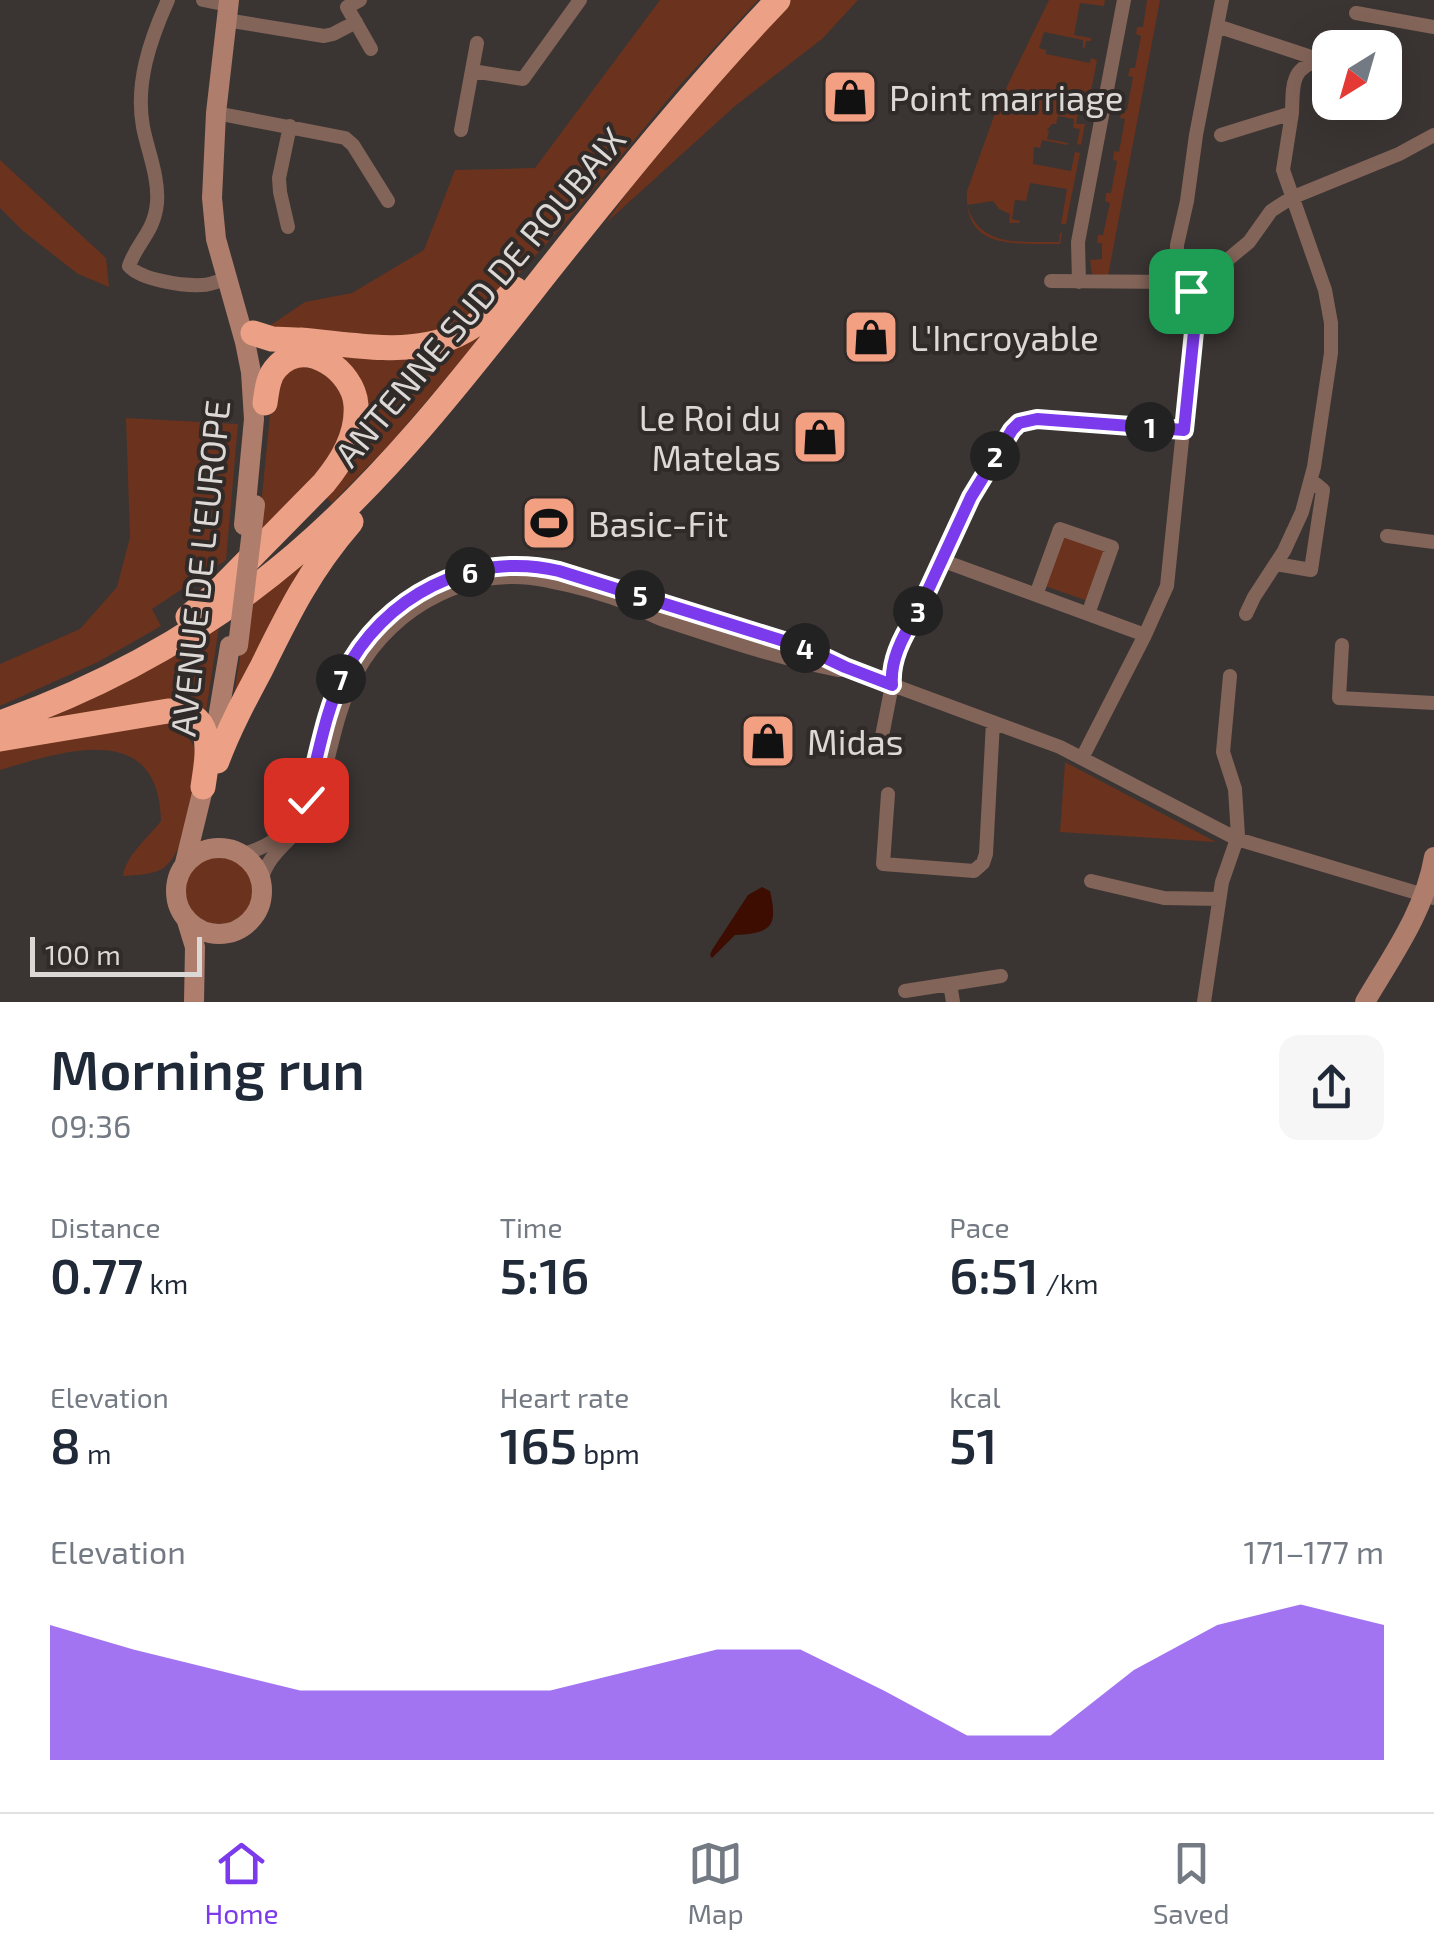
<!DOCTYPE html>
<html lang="en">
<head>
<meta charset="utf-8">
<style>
  body { margin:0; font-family:"Exo 2",sans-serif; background:#f6f6f7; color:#1f2937; height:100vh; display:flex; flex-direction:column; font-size:38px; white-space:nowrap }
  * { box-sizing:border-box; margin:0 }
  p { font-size:32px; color:#747a83 }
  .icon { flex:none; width:55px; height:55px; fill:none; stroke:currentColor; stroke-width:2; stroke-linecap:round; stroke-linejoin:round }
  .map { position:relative; height:1002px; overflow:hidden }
  .details { display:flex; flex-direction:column; background:#fff; flex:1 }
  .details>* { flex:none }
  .needle { width:65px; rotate:217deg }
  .tools { position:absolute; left:1312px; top:30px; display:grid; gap:20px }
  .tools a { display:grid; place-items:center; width:90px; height:90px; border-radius:20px; background:#fff; box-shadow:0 10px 40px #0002; font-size:50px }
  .scale { position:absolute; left:30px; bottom:25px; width:172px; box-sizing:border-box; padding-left:10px; border:5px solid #dbd8d6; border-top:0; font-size:28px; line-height:35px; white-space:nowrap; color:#dbd8d6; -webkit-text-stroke:8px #302b29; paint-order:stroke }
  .pin { position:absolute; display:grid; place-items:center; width:85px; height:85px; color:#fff; margin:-42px; border-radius:20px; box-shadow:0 5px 15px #0006 }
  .km { position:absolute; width:50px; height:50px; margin:-25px; border-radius:50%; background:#222; color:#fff; font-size:28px; line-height:50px; text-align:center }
  .round { display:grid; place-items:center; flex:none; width:105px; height:105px; border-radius:20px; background:#f6f6f7 }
  .head { display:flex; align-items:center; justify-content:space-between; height:170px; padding:0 50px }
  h1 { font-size:55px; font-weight:600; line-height:75px }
  .stats { display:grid; grid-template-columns:repeat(3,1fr); gap:15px; height:170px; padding:10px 50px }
  .stats div { display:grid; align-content:center }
  .stats b { font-size:50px; font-weight:600 }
  .stats small { font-size:28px; font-weight:400 }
  .stats p { font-size:28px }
  .chart { height:280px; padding:20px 50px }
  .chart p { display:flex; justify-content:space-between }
  .chart svg { width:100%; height:180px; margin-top:10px; fill:#7c3aed; opacity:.7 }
  .tab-bar { display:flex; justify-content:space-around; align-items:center; height:140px; border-top:2px solid #e0e1e3; background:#fff; font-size:28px; color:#747a83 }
  .tab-bar a { display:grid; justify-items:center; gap:5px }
  .tab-bar .on { color:#7c3aed }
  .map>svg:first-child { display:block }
</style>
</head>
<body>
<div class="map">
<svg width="1434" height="1002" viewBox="0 0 1434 1002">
  <rect width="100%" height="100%" fill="#3a3533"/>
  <!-- green -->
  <path fill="#6b321d" d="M660 0H758L680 85 562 227 487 308 432 338 265 329 305 302 352 293 424 250 455 170 535 168Z
    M789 0H858L822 39 735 106 606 223 667 134Z
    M1049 0H1105L1104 6 1080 3 1074 35 1091 38V41H1086L1085 48H1083V40L1044 32 1039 48 1046 50V54L1090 63 1091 58 1097 60 1088 107 1079 106 1076 124H1085L1081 145 1077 144 1080 129 1073 128 1074 119 1058 116 1056 124H1052L1047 130 1049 132 1047 139 1068 143V145L1042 140 1040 148 1034 147 1033 164 1071 171 1075 152 1080 153 1066 224H1061L1067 189 1030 183 1026 201 1015 200 1012 219 1020 221V223H1009L1010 214 999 209 993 201 967 205C980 249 1022 241 1059 242L1060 233H1062L1060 244C1018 243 963 252 967 191L998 105Z
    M1147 0H1160L1108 276 1092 274 1090 260 1102 259V243H1097L1098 235H1103L1110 203 1105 201 1106 193H1111L1117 161 1113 160 1114 151 1119 152 1125 119 1120 118 1122 110H1127L1133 77 1128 76 1130 68H1135L1141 36 1136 34 1137 27H1143Z
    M0 160 106 258 109 287 78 274 23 231 0 208Z
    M485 333 389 445 332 503 322 493 356 445 333 349Z
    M290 365 327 371 349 405 342 446 258 535 272 395Z
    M126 418 238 424 226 560 152 609 161 626 98 662 0 706V664L80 629 117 587 130 537Z
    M1067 536 1102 548 1105 555 1088 601 1045 586 1062 540Z
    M311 551 231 712 249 603Z
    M220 621 205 717 17 729Z
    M175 718C180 733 192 738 195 750 199 765 186 827 180 844 177 852 170 864 162 869 151 875 135 875 123 876 126 855 148 838 161 821 159 719 64 751 0 770V746Z
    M1065 762 1216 842 1060 832Z
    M185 890a34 34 0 1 1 68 0a34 34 0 1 1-68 0Z"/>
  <!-- water -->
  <path fill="#3c0d00" d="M762 887 770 891C779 929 769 933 735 935L712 958 710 955 712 950 748 895Z"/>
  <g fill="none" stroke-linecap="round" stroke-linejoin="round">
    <!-- street -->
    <path stroke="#836459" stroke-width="14" d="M168 0C150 40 135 83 143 127 148 152 159 177 157 203 154 233 137 242 129 266 141 280 183 286 202 285 211 285 219 281 227 278
      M203 0 228 5
      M360 0 347 7 371 49
      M1222 0 1196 135 1187 201 1177 245V259L1184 271 1195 276H1201L1220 266 1249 242 1271 211 1291 198 1399 154 1434 135
      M1356 13 1434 27
      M226 20 324 36 333 34 356 22
      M1217 26 1320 60C1290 68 1293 86 1292 113L1221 135
      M472 71 523 79 580 0
      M216 113 345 138 353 145 388 201
      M461 130 477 43
      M288 227 280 192 279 178 290 126
      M1051 281 1177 282 1191 291 1196 304 1167 586 1145 635 1082 758
      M1079 282 1078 242 1124 0
      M1387 536 1434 542
      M941 560 1145 635
      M1276 564 1311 570 1323 490 1311 480
      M1036 595 1060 529 1112 547 1088 614
      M1246 614 1254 597 1284 551 1302 512 1314 467 1331 353V323L1325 290 1283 170 1292 113
      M1342 645 1339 698 1434 703
      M882 736 892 685 891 672 905 633 916 616 971 497 1012 429 1027 419H1037L1183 430
      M888 794 883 864 974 871 983 863 986 854 993 722
      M242 854C268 848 287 834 301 812L338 686 356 653 377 626 412 597 442 580 482 569 532 566 559 571 623 590 803 647 860 673 1060 747 1237 839 1434 898
      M1091 881 1164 898 1219 899
      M261 882C268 847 305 835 316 802 330 759 335 712 357 672 394 605 473 564 549 581 576 586 604 594 630 604 641 609 652 616 664 620 722 639 780 659 839 670
      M950 984 953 1002
      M905 991 1001 976
      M1204 1002 1222 882 1238 836 1235 789 1223 752 1230 676"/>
    <!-- secondary -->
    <path stroke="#ae7d6c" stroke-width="20" d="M229 0 216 113 212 198 216 239 245 342 251 372 254 419 244 525
      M176 891a43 43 0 1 1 86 0a43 43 0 1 1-86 0Z
      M185 863 213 748 230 646
      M187 921 195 947 194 1002
      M1365 1002C1392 956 1425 911 1434 857"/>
    <!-- highway -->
    <path stroke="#eca186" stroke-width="25" d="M253 333 272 339 296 340
      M300 340C390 348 448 366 515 289
      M188 617 213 596 324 483C342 461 358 435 356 405 354 371 306 336 277 367 268 376 267 390 265 403
      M0 723C108 685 208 629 295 555 391 473 469 371 547 272 621 179 696 86 778 0
      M0 739 168 711C217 711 208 753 203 787
      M217 761C229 729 245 699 261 669 288 614 310 569 351 522"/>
    <!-- secondary-bridge -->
    <path stroke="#ae7d6c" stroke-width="20" d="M238 646 255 505"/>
  </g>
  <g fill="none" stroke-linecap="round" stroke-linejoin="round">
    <!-- route casing -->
    <g stroke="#fff" stroke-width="20">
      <path id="route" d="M306 800C318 760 324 714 343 676 382 596 472 550 559 571L803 647 845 667 892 685C890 661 903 635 916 616L971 497 1012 430 1019 423 1037 419 1184 430 1196 312V304L1191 291"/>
    </g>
    <!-- route -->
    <use href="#route" stroke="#7c3aed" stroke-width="12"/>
  </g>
  <!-- icons -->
  <defs>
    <g id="shop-square" transform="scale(2.875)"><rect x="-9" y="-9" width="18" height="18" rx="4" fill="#f39f82" stroke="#302b29"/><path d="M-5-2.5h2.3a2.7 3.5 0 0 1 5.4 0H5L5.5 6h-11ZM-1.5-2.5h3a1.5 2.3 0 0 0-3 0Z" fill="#111"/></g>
    <g id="stadium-square" transform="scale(2.875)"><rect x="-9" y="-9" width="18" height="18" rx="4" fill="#f39f82" stroke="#302b29"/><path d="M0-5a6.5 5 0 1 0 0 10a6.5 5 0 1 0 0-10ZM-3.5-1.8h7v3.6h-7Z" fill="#111"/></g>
  </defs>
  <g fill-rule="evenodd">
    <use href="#shop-square" x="850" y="97"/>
    <use href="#shop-square" x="871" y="337"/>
    <use href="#shop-square" x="820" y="437"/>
    <use href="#stadium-square" x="549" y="523"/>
    <use href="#shop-square" x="768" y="741"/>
  </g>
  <g text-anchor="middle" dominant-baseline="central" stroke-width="8" stroke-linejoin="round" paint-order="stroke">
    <!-- poi labels -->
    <g font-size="35" fill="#dbd8d6" stroke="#302b29" text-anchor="start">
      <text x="889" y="97">Point marriage</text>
      <text x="910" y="337">L'Incroyable</text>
      <text x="781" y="417" text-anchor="end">Le Roi du<tspan x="781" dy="40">Matelas</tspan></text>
      <text x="588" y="523">Basic-Fit</text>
      <text x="807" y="741">Midas</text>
    </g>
    <!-- street labels -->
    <g font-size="35" fill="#dbd8d6" stroke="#302b29">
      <text transform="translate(479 296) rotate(-50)">ANTENNE SUD DE ROUBAIX</text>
      <text transform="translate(199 568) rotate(-84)">AVENUE DE L'EUROPE</text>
    </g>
  </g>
</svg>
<div class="tools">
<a><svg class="needle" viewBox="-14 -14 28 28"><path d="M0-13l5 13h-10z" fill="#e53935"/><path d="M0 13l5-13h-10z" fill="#747a83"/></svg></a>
</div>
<div class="scale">100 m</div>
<div class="pin" style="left:1191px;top:291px;background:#1e9e55"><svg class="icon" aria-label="arrive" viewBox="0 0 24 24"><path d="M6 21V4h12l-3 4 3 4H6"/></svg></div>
<div class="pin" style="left:306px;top:800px;background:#d93025"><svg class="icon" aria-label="check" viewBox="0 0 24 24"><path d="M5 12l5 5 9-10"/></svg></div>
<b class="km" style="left:1150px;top:427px">1</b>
<b class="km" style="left:995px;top:456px">2</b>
<b class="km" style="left:918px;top:611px">3</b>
<b class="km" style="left:805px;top:648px">4</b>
<b class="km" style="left:640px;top:595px">5</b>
<b class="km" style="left:470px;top:572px">6</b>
<b class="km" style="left:341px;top:679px">7</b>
</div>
<section class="details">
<div class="head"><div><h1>Morning run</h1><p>09:36</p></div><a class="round"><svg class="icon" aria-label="share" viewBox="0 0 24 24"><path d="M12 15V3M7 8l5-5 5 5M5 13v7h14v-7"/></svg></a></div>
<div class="stats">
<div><p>Distance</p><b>0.77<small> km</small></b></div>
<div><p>Time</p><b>5:16</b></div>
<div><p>Pace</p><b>6:51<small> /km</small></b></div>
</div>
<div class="stats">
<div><p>Elevation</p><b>8<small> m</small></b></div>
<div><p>Heart rate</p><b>165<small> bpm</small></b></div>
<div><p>kcal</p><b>51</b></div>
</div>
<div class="chart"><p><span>Elevation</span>171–177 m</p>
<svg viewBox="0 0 160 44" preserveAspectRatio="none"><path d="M0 44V11L10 17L20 22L30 27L40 27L50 27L60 27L70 22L80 17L90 17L100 27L110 38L120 38L130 22L140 11L150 6L160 11V44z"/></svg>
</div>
</section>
<nav class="tab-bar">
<a class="on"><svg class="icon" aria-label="home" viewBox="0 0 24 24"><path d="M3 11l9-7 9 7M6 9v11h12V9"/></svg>Home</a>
<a><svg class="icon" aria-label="map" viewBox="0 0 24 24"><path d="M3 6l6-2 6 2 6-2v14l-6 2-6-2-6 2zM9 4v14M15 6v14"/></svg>Map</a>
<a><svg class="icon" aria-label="saved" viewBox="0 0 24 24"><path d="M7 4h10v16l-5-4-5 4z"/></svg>Saved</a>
</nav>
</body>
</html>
